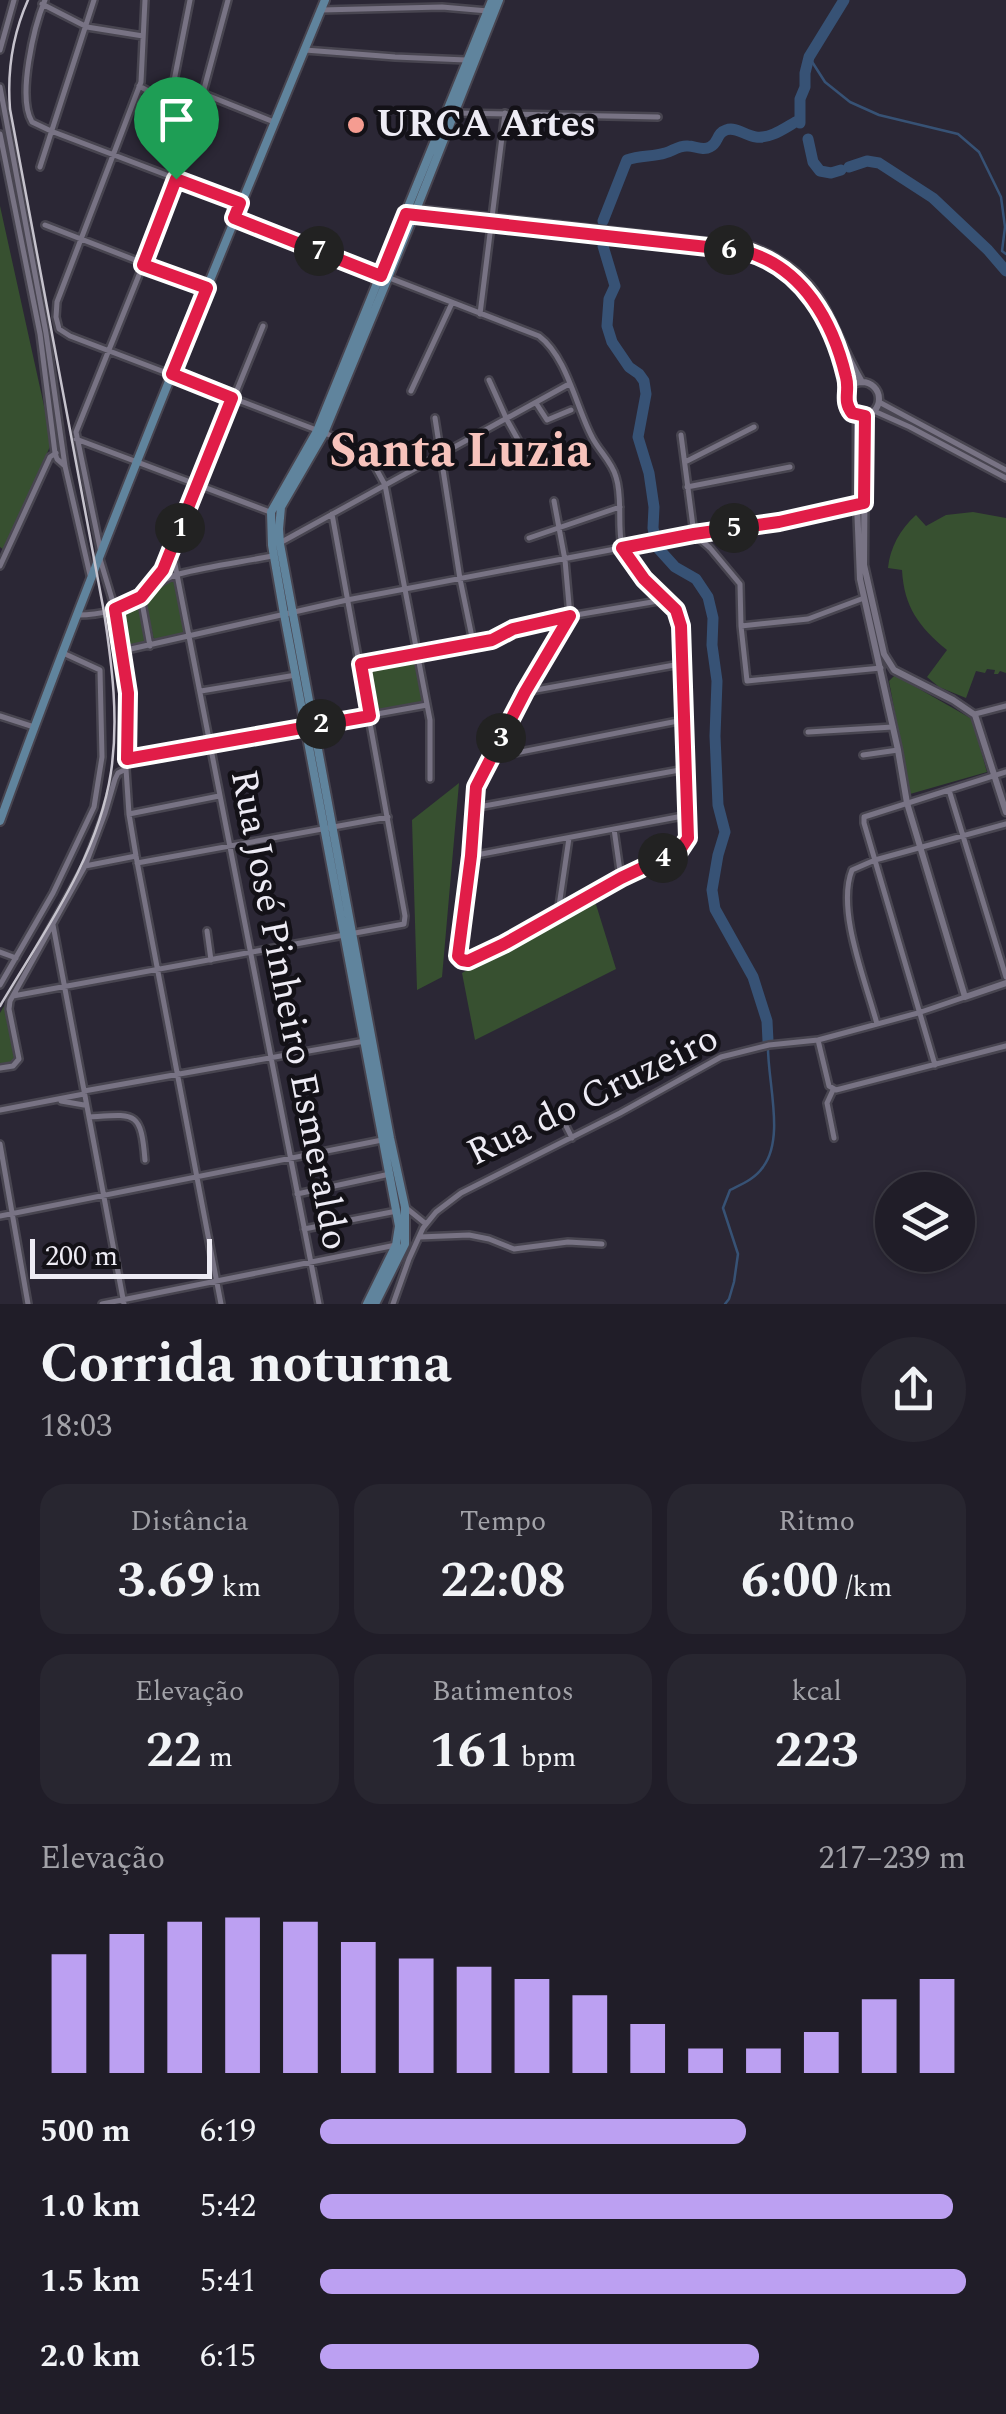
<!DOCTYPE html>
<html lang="pt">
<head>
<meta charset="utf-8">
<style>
  body { margin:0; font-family:Spectral,serif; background:#282630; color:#f1f3f6; height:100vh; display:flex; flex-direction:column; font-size:38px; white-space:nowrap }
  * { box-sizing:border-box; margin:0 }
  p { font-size:32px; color:#a2a2a8 }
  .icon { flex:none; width:55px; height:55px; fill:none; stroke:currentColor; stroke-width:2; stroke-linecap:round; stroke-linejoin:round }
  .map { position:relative; height:1304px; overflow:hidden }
  .panel { display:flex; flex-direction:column; background:#201d28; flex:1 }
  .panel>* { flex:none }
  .tools { position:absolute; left:875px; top:1172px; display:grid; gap:20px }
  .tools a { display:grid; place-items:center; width:100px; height:100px; border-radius:50%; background:#201d28; box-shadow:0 2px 8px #0004,0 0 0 2px #3d3b45; font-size:50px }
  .scale { position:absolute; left:30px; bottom:25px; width:182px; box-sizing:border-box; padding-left:10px; border:5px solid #edebf4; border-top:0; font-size:28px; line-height:35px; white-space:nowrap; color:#edebf4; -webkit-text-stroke:8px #131117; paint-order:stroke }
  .pin { position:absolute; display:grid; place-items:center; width:85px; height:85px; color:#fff; margin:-102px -42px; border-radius:50% 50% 50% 0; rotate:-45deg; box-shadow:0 0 10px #0007 }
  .pin .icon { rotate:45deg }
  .km { position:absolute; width:50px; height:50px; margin:-25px; border-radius:50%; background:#222; color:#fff; font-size:28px; line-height:50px; text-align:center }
  .round { display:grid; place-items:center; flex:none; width:105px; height:105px; border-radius:52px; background:#282630 }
  .headline { display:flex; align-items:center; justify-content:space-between; height:170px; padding:0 40px }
  h1 { font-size:55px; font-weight:700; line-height:75px }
  .metrics { display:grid; grid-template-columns:repeat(3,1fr); gap:15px; height:170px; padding:10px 40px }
  .metrics div { display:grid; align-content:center; border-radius:25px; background:#282630; text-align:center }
  .metrics b { font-size:50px; font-weight:700 }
  .metrics small { font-size:28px; font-weight:400 }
  .metrics p { font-size:28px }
  .chart { height:280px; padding:20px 40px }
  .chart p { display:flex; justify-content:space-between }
  .chart svg { width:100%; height:180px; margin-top:10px; stroke:#bca0f2; stroke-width:6 }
  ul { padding:0 40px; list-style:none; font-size:32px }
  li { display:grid; grid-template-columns:160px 120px 1fr; align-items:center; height:75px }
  li i { height:25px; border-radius:12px; background:#bca0f2 }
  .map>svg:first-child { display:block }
</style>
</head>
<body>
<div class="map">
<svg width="1006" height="1304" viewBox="0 0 1006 1304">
  <rect width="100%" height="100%" fill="#2b2735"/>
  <!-- green -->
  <path fill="#375030" d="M0 206 52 442 4 550 0 547Z
    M973 512 1006 518V673L1000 671 998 674H994L995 670 987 669 985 673 976 671 966 698 939 687 927 677 947 650C919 627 904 607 902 570L888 568C890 548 900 529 916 515L926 526 946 515Z
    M175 579 184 633 154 640 144 596Z
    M139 601 146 643 125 648 118 616Z
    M416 660 424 703 373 712 365 669Z
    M895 675 972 719 987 772 910 794 889 681Z
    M459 783 442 977 417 990 412 820Z
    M594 898 616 969 475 1040 462 973Z
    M7 1001 18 1059 16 1064 0 1067V1013Z"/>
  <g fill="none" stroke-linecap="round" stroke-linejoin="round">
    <!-- stream -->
    <path stroke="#375275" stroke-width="2.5" d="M809 57 825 82 850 102 879 115 958 134 979 152 1001 197 1005 227 1002 251 1006 254
      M725 1304 729 1299 734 1282 738 1254 723 1208 730 1190C742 1184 755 1179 763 1167 786 1137 766 1077 768 1041"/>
    <!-- river -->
    <path stroke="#375275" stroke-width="11" d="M800 123V99L805 87V73L809 57 844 0
      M808 139 813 162 820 171 831 173 841 170
      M849 167 867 161 879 163 933 198 988 250 1006 271
      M603 221 627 160C640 155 653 157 665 153 673 151 679 145 688 146 695 146 703 151 710 147 719 143 716 133 726 130 736 126 745 136 756 137 771 139 786 127 799 120
      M603 246 615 286 609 299 607 326 612 342 629 367 639 374 644 381 646 394 638 437 649 473 654 507 653 528 657 547 675 567 696 579 708 597 713 618 712 645 717 681 715 736 718 805 725 832 718 855 712 890 715 909 753 977 767 1021 768 1041"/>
    <!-- minor casing -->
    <g stroke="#484550" stroke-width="10">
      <path id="minor" d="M45 0C34 26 17 97 32 122L51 131 240 203
        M145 0 141 82 57 302 56 317 59 329 70 336 348 442 367 452 385 485 430 720V779
        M42 4 87 27 143 36
        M321 10 442 7 488 11
        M0 50 14 0
        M305 50 395 57 466 60
        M139 86 197 117
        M0 87 46 333 65 466 90 575
        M204 94 274 122
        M170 101 190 0
        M454 113 658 117
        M0 134 40 334 55 453 57 459 65 466
        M40 167 94 0
        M235 218 539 336C567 357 576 407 592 437 599 451 612 462 616 477 623 499 617 524 622 547 630 577 668 591 679 619L688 815V838L684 847 621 878 504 944 463 961 458 954 471 856 476 787 525 692 570 616 565 560 554 501
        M45 225 207 288
        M480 314 505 113
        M489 380 507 420 526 454
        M411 391 452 303
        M879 402 1006 470
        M536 403 547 420 571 410
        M874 411 910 427 1006 478
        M435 418 460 579 473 642
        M681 435 694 534 710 548 740 584 741 626 747 681 881 668
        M76 439 270 512
        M685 462 754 427
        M687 487 790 467
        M529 538 620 507
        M278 544 569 384
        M172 549 319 1304
        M101 553 76 432 143 265 191 137 228 0
        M100 559 115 609 127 693 126 769 129 814 136 856 221 1304
        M0 566 50 457 56 453
        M150 588 167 562 263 326
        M141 597 150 646
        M78 615C99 615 120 610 138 598 153 590 160 579 179 574 209 566 242 562 272 556
        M741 626 808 619 864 598
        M122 651 347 600 694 534 779 522 859 503
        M361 664 492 639 513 629 570 616 664 600
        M201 691 296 675
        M525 692 680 664
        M975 714 1006 706
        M0 716 34 727
        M808 732 893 727
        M863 755 898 750
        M490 758 683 720
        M127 759 427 705
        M949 790 1006 977
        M473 808 685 769
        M129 814 219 796
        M614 829 621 878
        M471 856 688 815
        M137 863 388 817
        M85 866 136 856
        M558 913 569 838
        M53 925 124 1304
        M207 931 211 960
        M0 952 16 958
        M0 985 53 893 94 807 102 757 100 670 63 653
        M13 996 404 924 405 916 332 514
        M877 1024C866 982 836 910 852 870L875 860 1006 824
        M818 1040 829 1086 836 1090 1006 1046
        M935 1065 864 823V817L1006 772
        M0 1068 13 1066 19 1059 9 1009 10 1001 85 866 105 813 115 779 118 773 126 769
        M833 1090 827 1103 834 1138
        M84 1091 365 1041
        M61 1101 84 1105
        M0 1110 84 1094
        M558 1110 572 1138
        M89 1117C135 1114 141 1110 145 1160
        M0 1144 28 1304
        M297 1194 390 1174
        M405 1207 426 1224
        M0 1216 382 1140
        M304 1229 397 1211
        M419 1237 469 1235 489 1239 514 1249 568 1242 602 1244
        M102 1304 396 1245
        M393 1304 409 1259 423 1228 436 1212 461 1193 620 1113 721 1057 769 1045 818 1040 918 1013 965 997"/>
    </g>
    <!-- tertiary casing -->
    <g stroke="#484550" stroke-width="11">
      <path id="tertiary" d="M416 209 753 247C829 278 825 320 862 382
        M412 215 744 251C809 268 835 329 849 388
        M845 399a17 17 0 1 1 34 0a17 17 0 1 1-34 0Z
        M857 416V504L860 579 898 750 907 803 965 997 1006 983
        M865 416 864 565 884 654 894 670 953 700 975 715 1006 812"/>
    </g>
    <!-- secondary casing -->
    <g stroke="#484550" stroke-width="12">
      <path id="secondary" d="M0 821C100 544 213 272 325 0
        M367 1304 396 1245 399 1226 284 614 272 545 271 512 317 431 492 0
        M375 1304 405 1244V1207L390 1138 280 544 279 529 281 507 324 433 414 215 499 0"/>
    </g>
    <!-- minor -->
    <use href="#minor" stroke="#787384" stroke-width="5"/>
    <!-- tertiary -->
    <use href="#tertiary" stroke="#787384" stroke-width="6"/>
    <!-- secondary -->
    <use href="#secondary" stroke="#60849d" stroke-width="8"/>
    <!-- tram -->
    <path stroke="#c6c3cd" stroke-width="2.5" d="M0 1006C43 933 98 858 111 772 119 719 112 665 104 612L10 109C7 71 12 36 28 0"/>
  </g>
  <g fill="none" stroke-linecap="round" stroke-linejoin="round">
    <!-- route casing -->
    <g stroke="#fff" stroke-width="20">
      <path id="route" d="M176 179 240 203 234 218 381 276 406 214 744 251C803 267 833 322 846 377 850 392 842 400 852 413L865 416 864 503 779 522 694 534 622 548 644 579 676 610 681 626 688 838 680 850 621 878 504 944 468 961 462 960 458 956 471 856 476 787 525 692 570 616 513 629 492 640 361 664 370 716 127 759 128 693 115 609 141 597 163 570 232 398 172 374 207 288 143 265Z"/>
    </g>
    <!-- route -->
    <use href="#route" stroke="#e11d48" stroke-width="12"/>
  </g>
  <!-- markers -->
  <circle fill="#f59c91" stroke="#131117" stroke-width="4" cx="356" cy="125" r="10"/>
  <g text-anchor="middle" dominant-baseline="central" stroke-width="9" stroke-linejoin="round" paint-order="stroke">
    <!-- poi labels -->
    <g font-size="38" font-weight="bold" fill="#edebf4" stroke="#131117" text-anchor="start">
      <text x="376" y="125">URCA Artes</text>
    </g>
    <!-- street labels -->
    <g font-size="38" fill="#edebf4" stroke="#131117">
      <text transform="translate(289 1010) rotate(79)">Rua José Pinheiro Esmeraldo</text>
      <text transform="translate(593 1096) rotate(-26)">Rua do Cruzeiro</text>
    </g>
    <!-- district labels -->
    <g font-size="48" font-weight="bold" fill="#f7c3bc" stroke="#131117">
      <text x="460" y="451">Santa Luzia</text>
    </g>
  </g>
</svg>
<div class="tools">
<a><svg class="icon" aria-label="layers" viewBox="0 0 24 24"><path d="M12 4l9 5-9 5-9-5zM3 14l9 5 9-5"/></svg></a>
</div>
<div class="scale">200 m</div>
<div class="pin" style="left:176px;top:179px;background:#1e9e55"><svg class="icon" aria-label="arrive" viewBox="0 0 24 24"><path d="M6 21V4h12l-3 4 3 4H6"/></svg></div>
<b class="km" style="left:180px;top:528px">1</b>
<b class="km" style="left:321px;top:724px">2</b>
<b class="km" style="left:501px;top:738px">3</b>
<b class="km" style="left:663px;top:858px">4</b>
<b class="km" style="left:734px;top:528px">5</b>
<b class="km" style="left:729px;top:250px">6</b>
<b class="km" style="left:319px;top:251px">7</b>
</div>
<section class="panel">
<div class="headline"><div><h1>Corrida noturna</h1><p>18:03</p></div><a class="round"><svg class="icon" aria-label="share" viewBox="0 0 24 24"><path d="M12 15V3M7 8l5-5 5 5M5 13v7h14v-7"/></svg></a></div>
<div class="metrics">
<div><p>Distância</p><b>3.69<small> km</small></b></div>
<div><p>Tempo</p><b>22:08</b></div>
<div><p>Ritmo</p><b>6:00<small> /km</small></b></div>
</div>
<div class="metrics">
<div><p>Elevação</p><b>22<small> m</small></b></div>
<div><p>Batimentos</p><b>161<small> bpm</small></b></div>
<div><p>kcal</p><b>223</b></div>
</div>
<div class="chart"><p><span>Elevação</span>217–239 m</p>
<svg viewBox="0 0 160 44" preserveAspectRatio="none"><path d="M5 44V15M15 44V10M25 44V7M35 44V6M45 44V7M55 44V12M65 44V16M75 44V18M85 44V21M95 44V25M105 44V32M115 44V38M125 44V38M135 44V34M145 44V26M155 44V21"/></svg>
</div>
<ul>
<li><b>500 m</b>6:19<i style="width:66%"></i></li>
<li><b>1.0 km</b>5:42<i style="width:98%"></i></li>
<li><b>1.5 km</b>5:41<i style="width:100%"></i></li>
<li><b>2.0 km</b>6:15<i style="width:68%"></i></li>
</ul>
</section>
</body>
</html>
